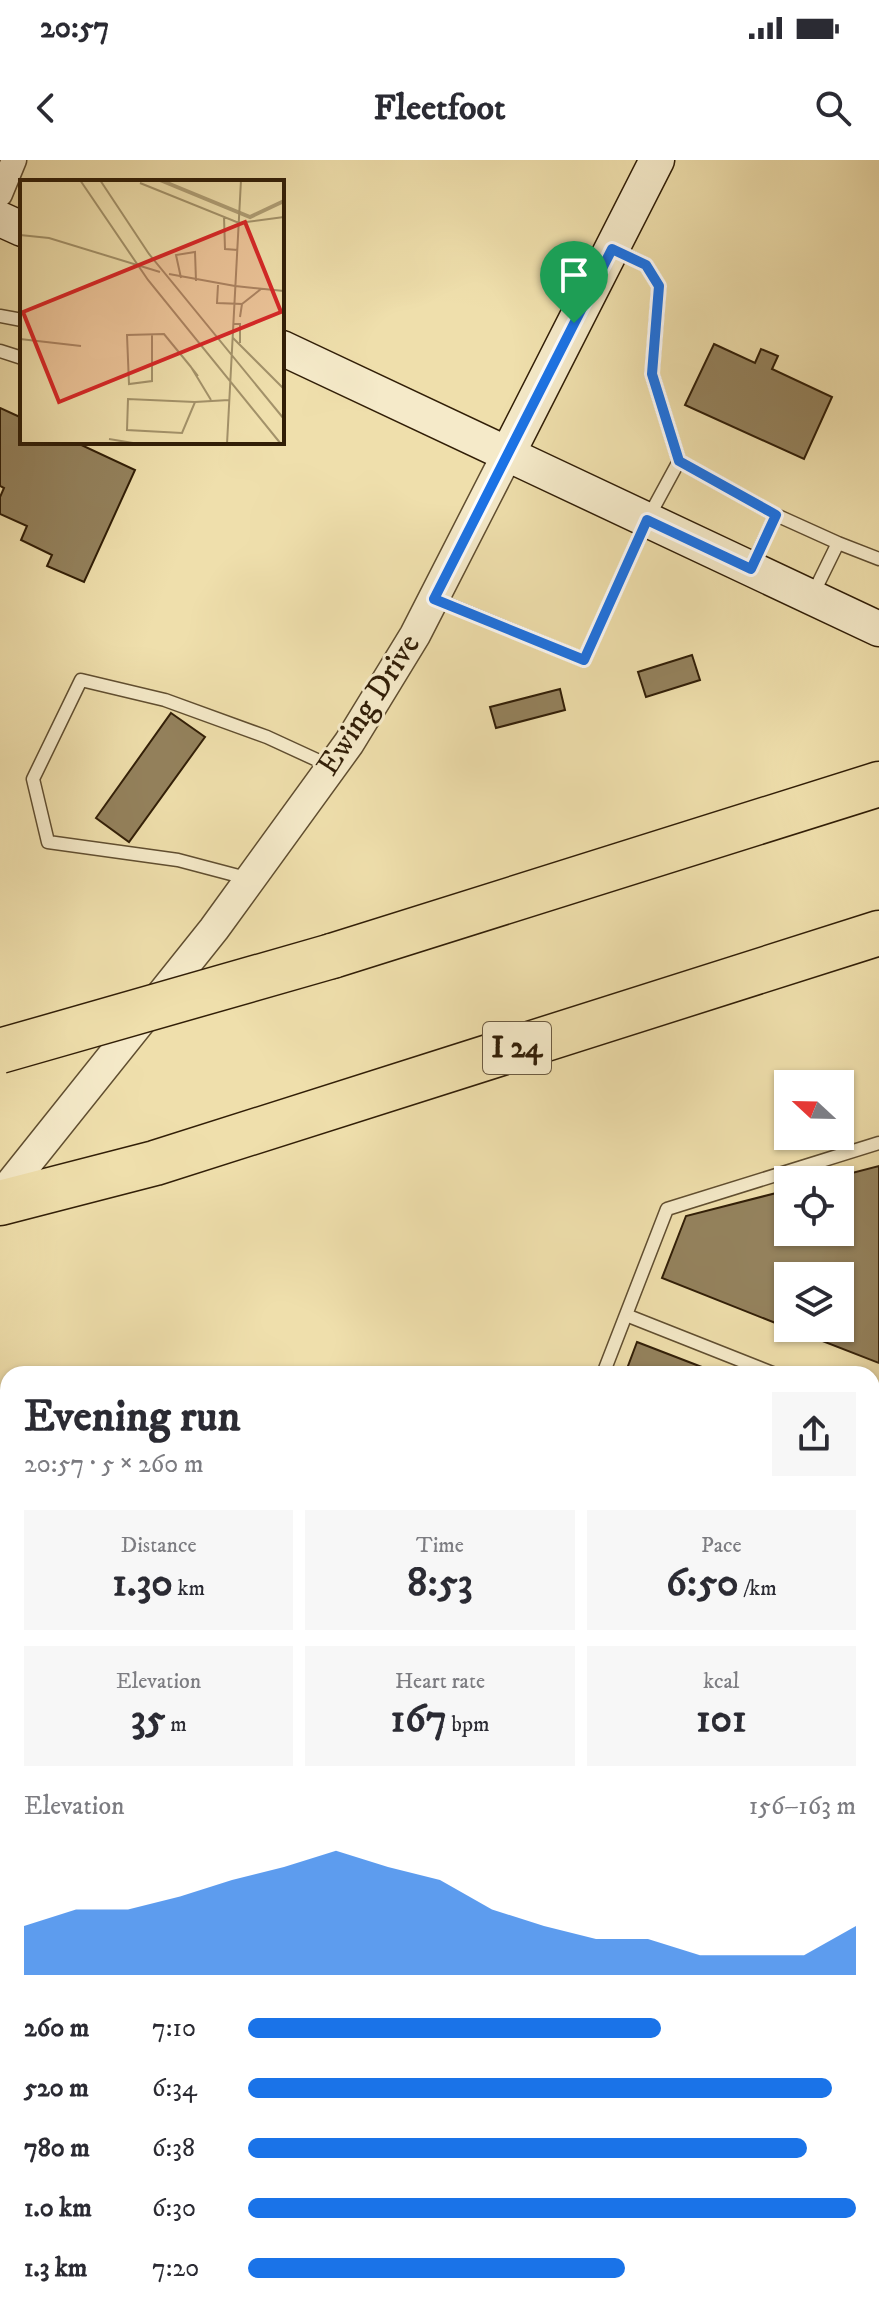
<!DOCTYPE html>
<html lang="en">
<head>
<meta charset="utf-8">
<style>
  body { margin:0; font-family:"IM FELL DW Pica",serif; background:#f7f7f7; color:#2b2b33; height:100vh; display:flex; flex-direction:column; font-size:30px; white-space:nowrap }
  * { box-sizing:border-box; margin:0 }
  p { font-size:26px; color:#7c7c81 }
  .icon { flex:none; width:44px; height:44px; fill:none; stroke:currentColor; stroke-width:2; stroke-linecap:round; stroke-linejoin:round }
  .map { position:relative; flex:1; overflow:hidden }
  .details { position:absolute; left:0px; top:1206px; width:880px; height:948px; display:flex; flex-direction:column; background:#fff; border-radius:24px 24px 0 0; box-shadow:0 2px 6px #0004 }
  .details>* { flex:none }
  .needle { width:52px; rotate:292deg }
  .controls { position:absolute; left:774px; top:910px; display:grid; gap:16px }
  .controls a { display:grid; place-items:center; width:80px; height:80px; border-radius:0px; background:#fff; box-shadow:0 2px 6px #0004; font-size:40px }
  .pin { position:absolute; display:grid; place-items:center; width:68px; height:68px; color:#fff; margin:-82px -34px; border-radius:50% 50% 50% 0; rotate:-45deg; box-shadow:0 0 8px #0007 }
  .pin .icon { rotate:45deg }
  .round { display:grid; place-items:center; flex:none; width:84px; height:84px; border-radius:0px; background:#f7f7f7 }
  .overview { display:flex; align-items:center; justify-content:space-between; height:136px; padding:0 24px }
  h1 { font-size:44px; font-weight:800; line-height:60px }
  .stats { display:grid; grid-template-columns:repeat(3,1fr); gap:12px; height:136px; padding:8px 24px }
  .stats div { display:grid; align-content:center; border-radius:0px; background:#f7f7f7; text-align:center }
  .stats b { font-size:40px; font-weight:800 }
  .stats small { font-size:22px; font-weight:400 }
  .stats p { font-size:22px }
  .chart { height:224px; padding:16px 24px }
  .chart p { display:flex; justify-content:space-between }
  .chart svg { width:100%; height:144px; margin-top:8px; fill:#1a73e8; opacity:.7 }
  ul { padding:0 24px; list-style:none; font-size:26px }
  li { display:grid; grid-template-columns:128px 96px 1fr; align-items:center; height:60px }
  li i { height:20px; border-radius:10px; background:#1a73e8 }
  .status { display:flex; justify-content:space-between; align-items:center; height:56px; padding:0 40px; background:#fff; direction:ltr }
  .status svg { height:22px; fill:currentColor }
  header { display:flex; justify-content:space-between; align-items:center; height:104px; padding:0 24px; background:#fff; font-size:36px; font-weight:800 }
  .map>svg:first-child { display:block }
</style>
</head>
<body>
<div class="status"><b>20:57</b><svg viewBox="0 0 49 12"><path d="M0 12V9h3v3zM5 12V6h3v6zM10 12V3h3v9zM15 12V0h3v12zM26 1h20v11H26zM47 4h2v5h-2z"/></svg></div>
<header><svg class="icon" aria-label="back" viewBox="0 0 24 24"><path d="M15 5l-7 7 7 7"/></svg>Fleetfoot<svg class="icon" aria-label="search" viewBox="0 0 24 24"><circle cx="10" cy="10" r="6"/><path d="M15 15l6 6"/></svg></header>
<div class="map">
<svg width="879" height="2154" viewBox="0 0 879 2154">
  <rect width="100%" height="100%" fill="#efdfac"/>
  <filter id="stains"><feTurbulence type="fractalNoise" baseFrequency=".0025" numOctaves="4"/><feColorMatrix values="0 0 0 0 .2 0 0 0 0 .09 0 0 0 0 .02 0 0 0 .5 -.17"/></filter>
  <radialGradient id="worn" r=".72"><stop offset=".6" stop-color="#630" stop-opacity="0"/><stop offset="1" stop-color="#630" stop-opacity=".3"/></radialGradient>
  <!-- building -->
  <path fill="#94825d" stroke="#311e07" stroke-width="2" d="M714 184 755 203 761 189 778 196 772 209 832 237 804 299 685 245Z
    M0 248 22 258V282H75L135 310 84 422 47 406 52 395 21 380 27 366 0 354V337L4 328 0 326Z
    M692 495 700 520 646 537 638 512Z
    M560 529 565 550 496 568 490 547Z
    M171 553 205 577 129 682 96 658Z
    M879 1006V1203L789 1168H840V1116H788V1168L662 1118 686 1056 788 1030V1072H840V1020H825Z
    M637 1182 720 1214H625Z
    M8 1251V1321L0 1316V1264Z
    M872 1274 879 1277V1475L872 1472Z
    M872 1516 879 1519V1543L872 1540Z
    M535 2146H572L567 2154H549Z"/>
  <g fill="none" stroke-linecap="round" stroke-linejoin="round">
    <!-- service casing -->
    <g stroke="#604e30" stroke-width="15">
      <path id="service" d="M613 89 646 105 659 126 652 214 679 301
        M0 156 22 160
        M0 191 22 198
        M752 406 776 355 838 383
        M813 434 838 383 879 399
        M435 439 584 500 647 360 679 301 776 355
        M250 719 178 700 48 682 33 619 81 520 165 540 267 577 330 606
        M626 1155 775 1214
        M603 1214 667 1049 879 983
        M872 1252 879 1255
        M872 1496 879 1499"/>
    </g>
    <!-- minor casing -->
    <g stroke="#604e30" stroke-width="27">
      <path id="minor" d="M0 34 14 0
        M254 2154 257 2146"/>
    </g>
    <!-- tertiary casing -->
    <g stroke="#604e30" stroke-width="33">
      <path id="tertiary" d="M0 1037 214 769 349 583 415 475 507 295"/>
    </g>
    <!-- secondary casing -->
    <g stroke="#311e07" stroke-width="37">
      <path id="secondary" d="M0 59 22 69
        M282 188 879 469
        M507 295 657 0"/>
    </g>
    <!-- motorway casing -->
    <g stroke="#311e07" stroke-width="47">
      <path id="motorway" d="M332 796 879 624
        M0 1043 155 1003 879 773"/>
    </g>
    <!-- service -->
    <use href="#service" stroke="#f5eac9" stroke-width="12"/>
    <!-- minor -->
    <use href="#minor" stroke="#f5eac9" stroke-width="24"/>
    <!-- tertiary -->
    <use href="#tertiary" stroke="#f5eac9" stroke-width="30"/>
    <!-- secondary -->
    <use href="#secondary" stroke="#f5eac9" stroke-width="34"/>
    <!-- motorway -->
    <use href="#motorway" stroke="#efdfac" stroke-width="44"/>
    <!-- motorway-bridge casing -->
    <g stroke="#311e07" stroke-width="47" stroke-linecap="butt">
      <path id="motorway-bridge" d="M0 891 332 796"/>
    </g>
    <!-- motorway-bridge -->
    <use href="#motorway-bridge" stroke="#efdfac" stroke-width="44"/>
  </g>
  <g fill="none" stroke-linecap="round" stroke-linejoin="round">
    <!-- route casing -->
    <g stroke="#fff" stroke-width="16">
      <path id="route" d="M612 89 646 105 659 126 652 214 679 301 776 355 751 409 647 360 584 500 434 439Z"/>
    </g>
    <!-- route -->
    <use href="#route" stroke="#1a73e8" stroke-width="10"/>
  </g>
  <g text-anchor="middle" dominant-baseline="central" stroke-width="6" stroke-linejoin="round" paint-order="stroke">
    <!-- shield labels -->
    <rect fill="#f5eac9" stroke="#6c5b41" stroke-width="2" x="483" y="862" width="68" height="52" rx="6"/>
    <g font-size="30" font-weight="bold" fill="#311e07">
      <text x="517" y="888">I 24</text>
    </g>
    <!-- street labels -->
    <g font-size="32" fill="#311e07" stroke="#f5eac9">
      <text transform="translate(369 545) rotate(-57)">Ewing Drive</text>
    </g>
  </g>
  <!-- overview -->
  <g transform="translate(20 20)">
    <rect width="264" height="264" fill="#efdfac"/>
    <path fill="none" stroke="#ae9d74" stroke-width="4" d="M140 0 230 37 264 21"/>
    <path fill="none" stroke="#a3926a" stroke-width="2" d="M60 0 128 100 261 264M80 0 129 74 264 239M120 3 219 43 264 37M204 37 205 69 218 70M0 55 29 58 140 92M149 94 215 106M161 98 156 75 175 72 176 101M198 105 197 123 222 124 220 137M215 106 264 111M222 124 241 109M213 144H220V163M132 154V201L109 204 107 155 144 154 171 187M213 158 264 209M0 159 61 166M178 196 171 187 191 220M175 222 108 219 107 250 162 253 175 222 209 220M89 259 119 264M207 264 221 0"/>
    <path fill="#d62828" fill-opacity="0.15" stroke="#d62828" stroke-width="4" d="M225 42 261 132 39 222 3 132Z"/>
    <rect width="264" height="264" fill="none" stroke="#311e07" stroke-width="4"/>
  </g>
  <rect width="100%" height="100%" filter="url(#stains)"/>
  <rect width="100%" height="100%" fill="url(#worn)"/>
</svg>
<div class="controls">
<a><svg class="needle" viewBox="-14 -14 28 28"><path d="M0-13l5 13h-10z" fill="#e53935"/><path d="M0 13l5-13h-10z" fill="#7c7c81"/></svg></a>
<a><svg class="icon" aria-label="locate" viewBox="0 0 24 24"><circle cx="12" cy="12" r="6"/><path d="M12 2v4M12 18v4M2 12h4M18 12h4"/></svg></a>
<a><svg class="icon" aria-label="layers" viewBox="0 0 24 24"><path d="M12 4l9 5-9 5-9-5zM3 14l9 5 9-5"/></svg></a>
</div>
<div class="pin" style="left:574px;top:163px;background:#1e9e55"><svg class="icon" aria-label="arrive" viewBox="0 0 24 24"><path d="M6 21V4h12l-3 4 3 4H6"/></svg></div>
<section class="details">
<div class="overview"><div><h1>Evening run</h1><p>20:57 · 5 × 260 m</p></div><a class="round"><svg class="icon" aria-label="share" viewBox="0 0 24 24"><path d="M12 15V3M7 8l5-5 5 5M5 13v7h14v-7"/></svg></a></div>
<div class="stats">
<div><p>Distance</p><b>1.30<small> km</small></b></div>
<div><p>Time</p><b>8:53</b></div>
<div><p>Pace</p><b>6:50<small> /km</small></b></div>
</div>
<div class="stats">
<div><p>Elevation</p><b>35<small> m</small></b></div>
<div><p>Heart rate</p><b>167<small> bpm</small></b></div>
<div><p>kcal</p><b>101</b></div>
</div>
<div class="chart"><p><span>Elevation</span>156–163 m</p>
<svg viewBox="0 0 160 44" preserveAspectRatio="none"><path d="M0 44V29L10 24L20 24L30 20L40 15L50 11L60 6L70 11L80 15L90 24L100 29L110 33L120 33L130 38L140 38L150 38L160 29V44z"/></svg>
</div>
<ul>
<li><b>260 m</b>7:10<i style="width:68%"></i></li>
<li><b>520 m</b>6:34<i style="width:96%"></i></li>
<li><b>780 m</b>6:38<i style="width:92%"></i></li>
<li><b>1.0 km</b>6:30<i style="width:100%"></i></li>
<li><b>1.3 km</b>7:20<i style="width:62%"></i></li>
</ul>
</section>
</div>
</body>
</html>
